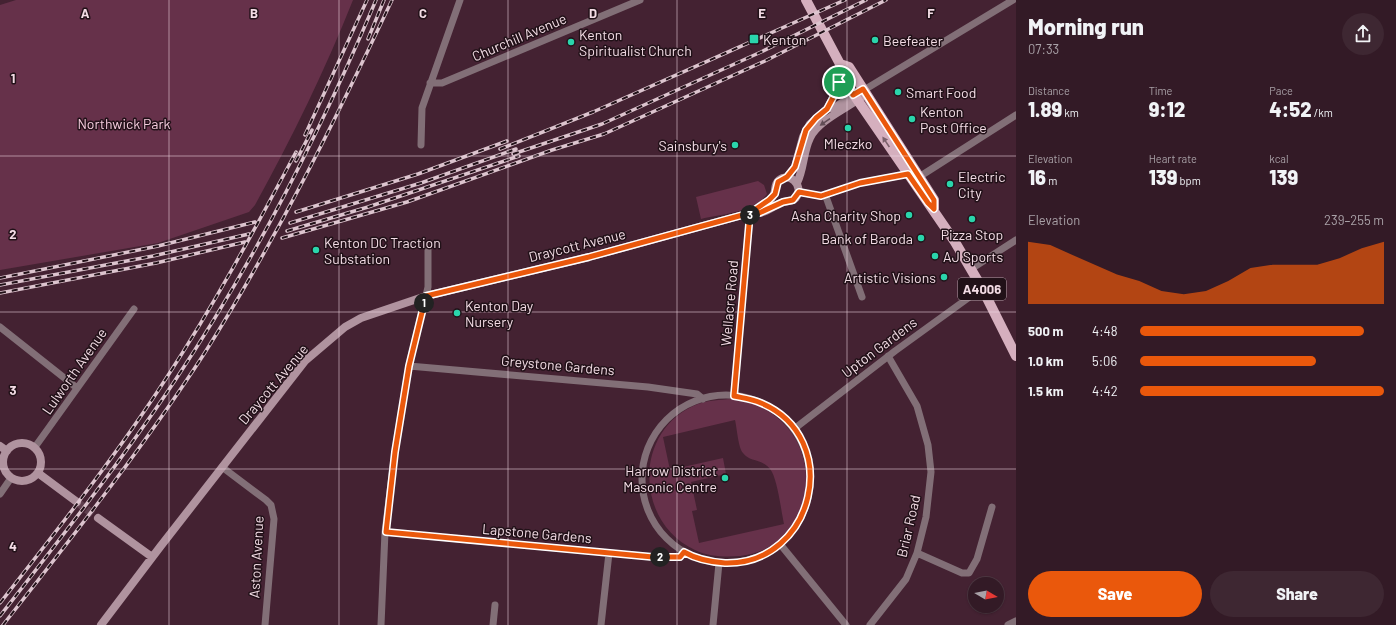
<!DOCTYPE html>
<html lang="en">
<head>
<meta charset="utf-8">
<style>
  body { margin:0; font-family:Barlow,sans-serif; background:#3e2732; color:#f1f3f6; height:100vh; display:flex; flex-direction:column; font-size:15px; white-space:nowrap }
  * { box-sizing:border-box; margin:0 }
  p { font-size:13px; color:#a9a1a7 }
  .icon { flex:none; width:22px; height:22px; fill:none; stroke:currentColor; stroke-width:2; stroke-linecap:round; stroke-linejoin:round }
  .map { position:relative; flex:1; overflow:hidden }
  .panel { display:flex; flex-direction:column; background:#331a26; width:380px }
  .panel>* { flex:none }
  .needle { width:26px; rotate:100deg }
  .fabs { position:absolute; left:968px; top:577px; display:grid; gap:8px }
  .fabs a { display:grid; place-items:center; width:36px; height:36px; border-radius:50%; background:#331a26; box-shadow:0 1px 3px #0004,0 0 0 1px #4e3843; font-size:20px }
  .pin { position:absolute; display:grid; place-items:center; width:34px; height:34px; color:#fff; margin:-17px; border:2px solid #fff; border-radius:50%; box-shadow:0 1px 4px #0007 }
  .km { position:absolute; width:20px; height:20px; margin:-10px; border-radius:50%; background:#222; color:#fff; font-size:11px; line-height:20px; text-align:center }
  .round { display:grid; place-items:center; flex:none; width:42px; height:42px; border-radius:21px; background:#3e2732 }
  .overview { display:flex; align-items:center; justify-content:space-between; height:68px; padding:0 12px }
  h1 { font-size:22px; font-weight:800; line-height:30px }
  .metrics { display:grid; grid-template-columns:repeat(3,1fr); gap:6px; height:68px; padding:4px 12px }
  .metrics div { display:grid; align-content:center }
  .metrics b { font-size:20px; font-weight:800 }
  .metrics small { font-size:11px; font-weight:400 }
  .metrics p { font-size:11px }
  .chart { height:112px; padding:8px 12px }
  .chart p { display:flex; justify-content:space-between }
  .chart svg { width:100%; height:72px; margin-top:4px; fill:#ea580c; opacity:.7 }
  .button { display:flex; gap:8px; margin-top:auto; padding:8px 12px }
  .button a { flex:1; height:46px; border-radius:24px; background:#ea580c; color:#fff; font-size:16px; font-weight:800; line-height:46px; text-align:center }
  .button a+a { background:#3e2732; color:#f1f3f6 }
  ul { padding:0 12px; list-style:none; font-size:13px }
  li { display:grid; grid-template-columns:64px 48px 1fr; align-items:center; height:30px }
  li i { height:10px; border-radius:5px; background:#ea580c }
  main { display:flex; flex:1; min-height:0 }
  .map>svg:first-child { display:block }
</style>
</head>
<body>
<main>
<div class="map">
<svg width="1016" height="625" viewBox="0 0 1016 625">
  <rect width="100%" height="100%" fill="#442232"/>
  <!-- green -->
  <path fill="#66314a" fill-rule="evenodd" d="M16 0H353C325 70 292 138 255 205L249 212 158 243 0 270V5Z
    M758 181 764 185 767 194C753 213 722 214 701 219L696 197Z
    M731 399C741 401 753 403 763 408 809 433 819 488 789 530 778 545 759 554 740 556 726 557 709 557 695 550 634 522 633 429 698 404 708 400 720 400 731 399ZM735 420C737 428 738 447 743 453 750 463 765 458 772 472 778 484 781 510 784 524L699 543 692 511 697 510 691 482 726 474 723 458 670 470 663 437Z"/>
  <g fill="none" stroke-linecap="round" stroke-linejoin="round">
    <!-- secondary-tunnel -->
    <path stroke="#5e3e4d" stroke-width="8" stroke-dasharray="8 4" stroke-linecap="butt" d="M77 502 98 518"/>
    <!-- street -->
    <path stroke="#826f77" stroke-width="7" d="M430 83H442L640 0
      M864 90 1013 0
      M421 145 422 108 460 0
      M919 177 1016 115
      M799 192 821 196 860 183 908 174
      M825 194 862 297
      M971 269 1016 240
      M0 327 77 388
      M409 366 648 387 697 394 703 399
      M642 479a84 84 0 1 1 168 0a84 84 0 1 1-168 0Z
      M734 396 750 213
      M794 429 895 351 982 288
      M35 447 134 309
      M222 467 266 500 271 505 274 519 265 625
      M0 494 11 478
      M385 532 653 557H680L684 552
      M780 544 846 625
      M917 553 962 573H969L977 559 992 507
      M381 625 385 532 395 452 409 366 428 287V250
      M493 625 495 605
      M601 625 609 553
      M713 625 719 563
      M870 625 906 579 917 553 926 517 931 472 928 445 917 406 888 356
      M1008 625 1016 621"/>
    <!-- secondary -->
    <path stroke="#b0939f" stroke-width="8" d="M827 109 836 92 841 76
      M787 177 795 167 803 137 810 124 827 109 837 106 863 89
      M797 183C804 169 803 152 810 138 818 120 850 107 866 94
      M3 462a19 19 0 1 1 38 0a19 19 0 1 1-38 0Z
      M0 446 7 451
      M38 473 77 502
      M98 518 152 557
      M101 625 160 547 305 361 345 327 361 318 426 296 589 257 750 213C753 213 756 214 759 213 767 212 774 206 781 203 787 200 794 203 797 196 803 184 789 172 779 180 774 184 776 190 774 194 771 203 757 208 750 213"/>
    <!-- primary -->
    <path stroke="#d5afbe" stroke-width="10" d="M806 0 840 64 841 76 955 242 982 288 1016 356
      M840 64 849 67 934 200V209"/>
    <!-- rail casing -->
    <g stroke="#dcc4ce" stroke-width="3.5">
      <path id="rail" d="M368 39 384 0
        M305 135 367 0
        M500 149 593 112 845 0
        M513 154 602 124 761 52 866 0
        M296 161 312 130
        M296 212 418 174 507 141
        M290 223 421 183 516 149
        M287 231 368 207 519 156
        M282 238 407 202 552 150 604 134 765 61 886 0
        M0 278 158 246 255 222
        M0 285 153 256 249 234
        M0 293 156 263 245 242
        M0 603C58 529 116 456 167 377 214 305 255 229 296 152
        M0 616C60 539 120 463 174 382 254 262 320 133 376 0
        M3 625C73 536 143 448 204 354 276 240 335 121 392 0"/>
    </g>
    <!-- rail -->
    <use href="#rail" stroke="#211118" stroke-width="2" stroke-dasharray="6" stroke-linecap="butt"/>
  </g>
  <!-- one-way arrows -->
  <defs><path id="oneway-solid" d="M-6-.8H1V-3.2L6.5 0L1 3.2V.8H-6Z"/></defs>
  <use fill="#614c55" href="#oneway-solid" transform="translate(825 122) rotate(146)"/>
  <use fill="#7b606b" href="#oneway-solid" transform="translate(886 142) rotate(-124)"/>
  <g fill="none" stroke-linecap="round" stroke-linejoin="round">
    <!-- route casing -->
    <g stroke="#fff" stroke-width="8">
      <path id="route" d="M839 82 836 92 827 109 816 118 806 130 795 167 787 177 778 182 775 194 769 200 750 213 589 257 426 296 409 366 395 452 386 532 653 557H680L684 552C696 559 711 562 725 563 815 565 844 438 761 403 752 399 743 398 734 396L750 213H759L783 202 793 200 799 192 821 196 860 183 908 174 928 203 934 209V200L863 89 853 95 841 76 839 82"/>
    </g>
    <!-- route -->
    <use href="#route" stroke="#ea580c" stroke-width="5"/>
  </g>
  <!-- grid -->
  <path fill="none" stroke="#f3dce5" stroke-width="1" stroke-opacity="0.55" d="M169 0V625M339 0V625M508 0V625M677 0V625M847 0V625M0 156H1016M0 312H1016M0 469H1016"/>
  <!-- markers -->
  <g fill="#2ad5ac" stroke="#211118" stroke-width="1.5">
    <rect x="749" y="34" width="10" height="10" rx="2"/>
    <circle cx="875" cy="40" r="4"/>
    <circle cx="571" cy="42" r="4"/>
    <circle cx="898" cy="92" r="4"/>
    <circle cx="912" cy="119" r="4"/>
    <circle cx="848" cy="128" r="4"/>
    <circle cx="735" cy="145" r="4"/>
    <circle cx="950" cy="184" r="4"/>
    <circle cx="909" cy="215" r="4"/>
    <circle cx="972" cy="219" r="4"/>
    <circle cx="921" cy="238" r="4"/>
    <circle cx="316" cy="250" r="4"/>
    <circle cx="935" cy="256" r="4"/>
    <circle cx="944" cy="277" r="4"/>
    <circle cx="457" cy="313" r="4"/>
    <circle cx="725" cy="478" r="4"/>
  </g>
  <g text-anchor="middle" dominant-baseline="central" stroke-width="3" stroke-linejoin="round" paint-order="stroke">
    <!-- shield labels -->
    <rect fill="#211118" stroke="#b49fa8" stroke-width="1" x="958" y="278" width="48" height="22" rx="3"/>
    <g font-size="13" font-weight="bold" fill="#f3dce5">
      <text x="982" y="289">A4006</text>
    </g>
    <!-- poi labels -->
    <g font-size="14" fill="#f3dce5" stroke="#211118" text-anchor="start">
      <text x="579" y="34">Kenton<tspan x="579" dy="16">Spiritualist Church</tspan></text>
      <text x="763" y="39">Kenton</text>
      <text x="883" y="40">Beefeater</text>
      <text x="906" y="92">Smart Food</text>
      <text x="920" y="111">Kenton<tspan x="920" dy="16">Post Office</tspan></text>
      <text x="848" y="143" text-anchor="middle">Mleczko</text>
      <text x="727" y="145" text-anchor="end">Sainsbury's</text>
      <text x="958" y="176">Electric<tspan x="958" dy="16">City</tspan></text>
      <text x="901" y="215" text-anchor="end">Asha Charity Shop</text>
      <text x="972" y="234" text-anchor="middle">Pizza Stop</text>
      <text x="913" y="238" text-anchor="end">Bank of Baroda</text>
      <text x="324" y="242">Kenton DC Traction<tspan x="324" dy="16">Substation</tspan></text>
      <text x="943" y="256">AJ Sports</text>
      <text x="936" y="277" text-anchor="end">Artistic Visions</text>
      <text x="465" y="305">Kenton Day<tspan x="465" dy="16">Nursery</tspan></text>
      <text x="717" y="470" text-anchor="end">Harrow District<tspan x="717" dy="16">Masonic Centre</tspan></text>
    </g>
    <!-- street labels -->
    <g font-size="14" fill="#f3dce5" stroke="#211118">
      <text transform="translate(519 37) rotate(-23)">Churchill Avenue</text>
      <text transform="translate(577 245) rotate(-14)">Draycott Avenue</text>
      <text transform="translate(729 303) rotate(-85)">Wellacre Road</text>
      <text transform="translate(879 347) rotate(-37)">Upton Gardens</text>
      <text transform="translate(558 365) rotate(5)">Greystone Gardens</text>
      <text transform="translate(74 371) rotate(-55)">Lulworth Avenue</text>
      <text transform="translate(273 384) rotate(-50)">Draycott Avenue</text>
      <text transform="translate(908 526) rotate(-77)">Briar Road</text>
      <text transform="translate(537 533) rotate(5)">Lapstone Gardens</text>
      <text transform="translate(256 557) rotate(-87)">Aston Avenue</text>
    </g>
    <!-- park labels -->
    <g font-size="14" fill="#f5cbdd" stroke="#211118">
      <text x="124" y="123">Northwick Park</text>
    </g>
  </g>
  <g font-size="13" text-anchor="middle" font-weight="bold" fill="#f3dce5" stroke="#211118" stroke-width="3" stroke-linejoin="round" paint-order="stroke">
    <text x="85" y="18">A</text>
    <text x="254" y="18">B</text>
    <text x="423" y="18">C</text>
    <text x="593" y="18">D</text>
    <text x="762" y="18">E</text>
    <text x="931" y="18">F</text>
    <text x="13" y="83">1</text>
    <text x="13" y="239">2</text>
    <text x="13" y="395">3</text>
    <text x="13" y="551">4</text>
  </g>
</svg>
<div class="fabs">
<a><svg class="needle" viewBox="-14 -14 28 28"><path d="M0-13l5 13h-10z" fill="#e53935"/><path d="M0 13l5-13h-10z" fill="#a9a1a7"/></svg></a>
</div>
<div class="pin" style="left:839px;top:82px;background:#1e9e55"><svg class="icon" aria-label="arrive" viewBox="0 0 24 24"><path d="M6 21V4h12l-3 4 3 4H6"/></svg></div>
<b class="km" style="left:424px;top:303px">1</b>
<b class="km" style="left:660px;top:557px">2</b>
<b class="km" style="left:750px;top:215px">3</b>
</div>
<section class="panel">
<div class="overview"><div><h1>Morning run</h1><p>07:33</p></div><a class="round"><svg class="icon" aria-label="share" viewBox="0 0 24 24"><path d="M12 15V3M7 8l5-5 5 5M5 13v7h14v-7"/></svg></a></div>
<div class="metrics">
<div><p>Distance</p><b>1.89<small> km</small></b></div>
<div><p>Time</p><b>9:12</b></div>
<div><p>Pace</p><b>4:52<small> /km</small></b></div>
</div>
<div class="metrics">
<div><p>Elevation</p><b>16<small> m</small></b></div>
<div><p>Heart rate</p><b>139<small> bpm</small></b></div>
<div><p>kcal</p><b>139</b></div>
</div>
<div class="chart"><p><span>Elevation</span>239–255 m</p>
<svg viewBox="0 0 160 44" preserveAspectRatio="none"><path d="M0 44V6L10 8L20 14L30 20L40 26L50 30L60 36L70 38L80 36L90 30L100 22L110 20L120 20L130 20L140 16L150 10L160 6V44z"/></svg>
</div>
<ul>
<li><b>500 m</b>4:48<i style="width:92%"></i></li>
<li><b>1.0 km</b>5:06<i style="width:72%"></i></li>
<li><b>1.5 km</b>4:42<i style="width:100%"></i></li>
</ul>
<div class="button"><a>Save</a><a>Share</a></div>
</section>
</main>
</body>
</html>
